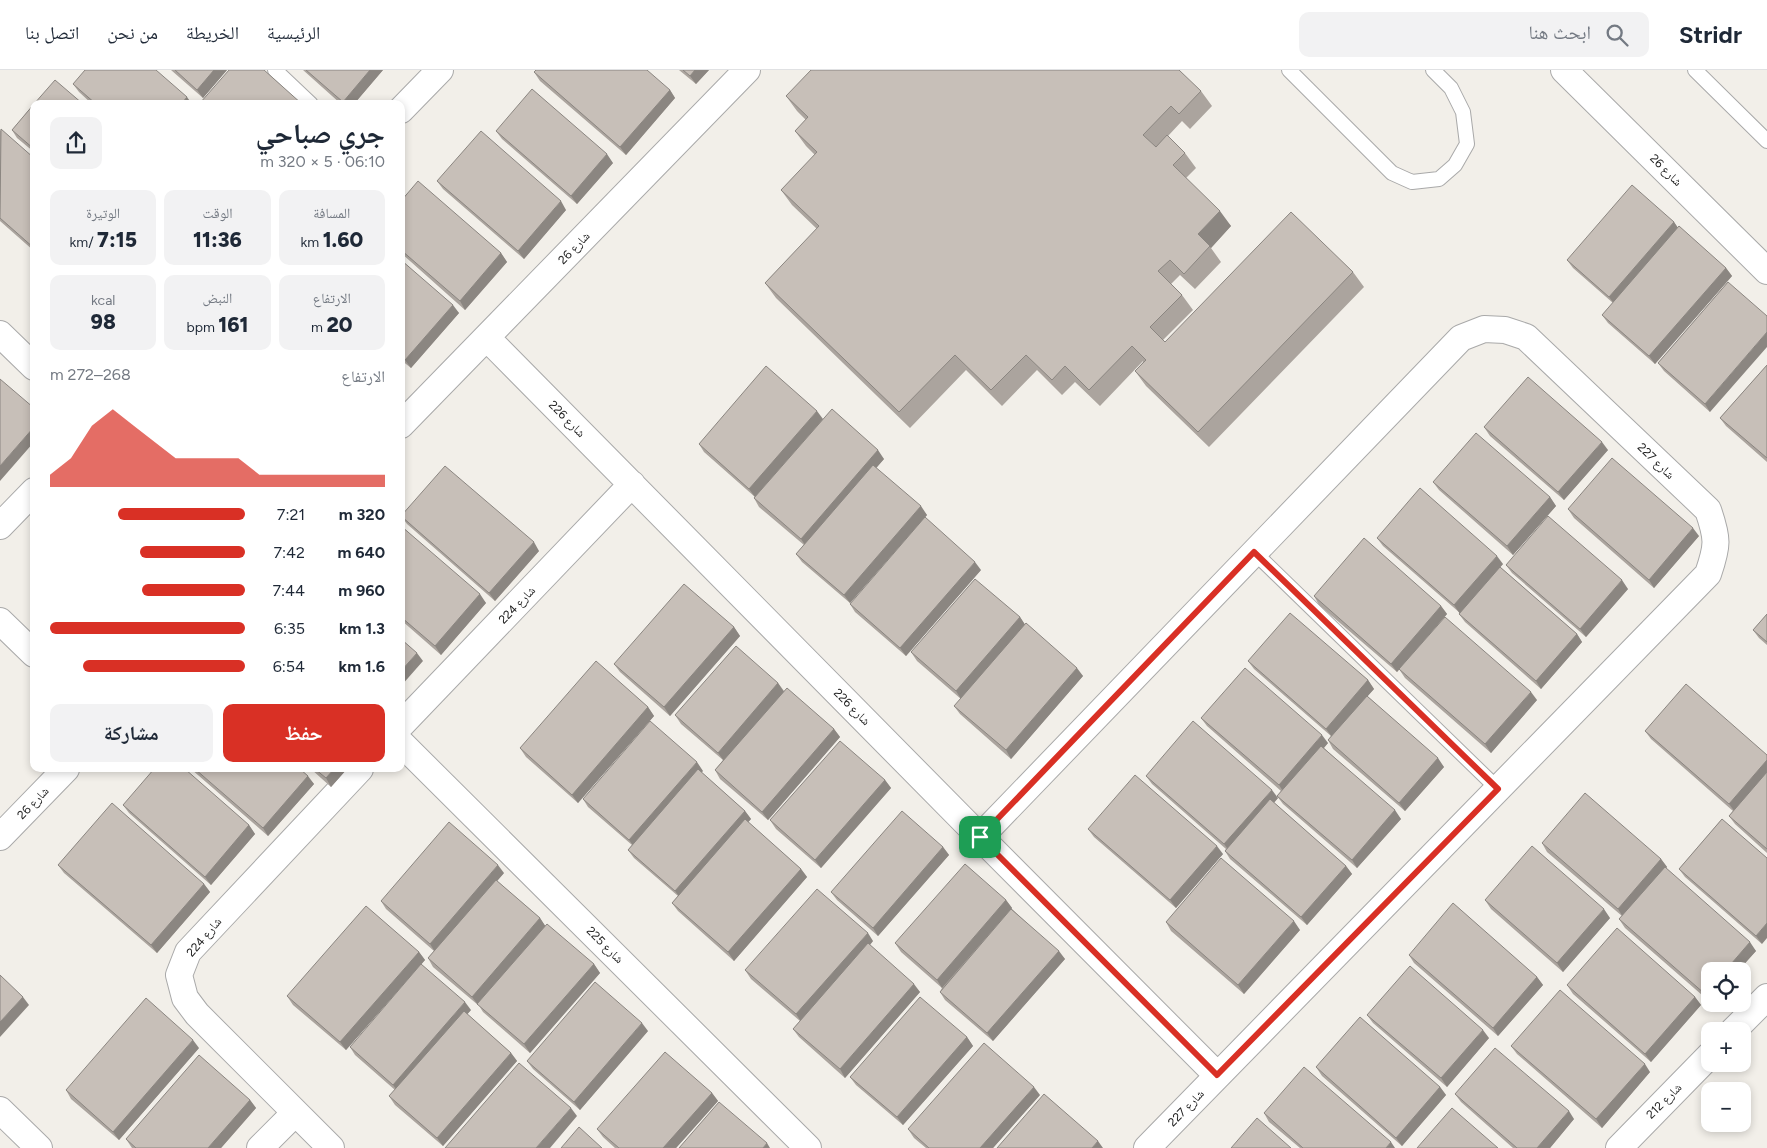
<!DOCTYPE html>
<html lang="ar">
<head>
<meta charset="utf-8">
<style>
  body { margin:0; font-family:Figtree,"Noto Naskh Arabic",sans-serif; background:#f2f2f3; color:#1f2937; direction:rtl; height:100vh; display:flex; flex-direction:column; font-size:19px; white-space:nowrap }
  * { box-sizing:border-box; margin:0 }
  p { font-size:16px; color:#747a83 }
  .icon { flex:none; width:28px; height:28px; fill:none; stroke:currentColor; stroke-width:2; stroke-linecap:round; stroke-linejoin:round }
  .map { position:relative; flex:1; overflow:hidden; direction:ltr }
  .panel { position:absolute; left:30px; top:30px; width:375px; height:672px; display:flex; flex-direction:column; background:#fff; border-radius:10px; box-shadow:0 2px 8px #0003; direction:rtl }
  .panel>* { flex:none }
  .controls { position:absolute; left:1701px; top:892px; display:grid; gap:10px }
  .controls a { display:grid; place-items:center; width:50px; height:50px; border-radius:10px; background:#fff; box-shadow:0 2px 8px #0003; font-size:25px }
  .pin { position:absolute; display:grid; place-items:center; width:42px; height:42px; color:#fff; margin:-21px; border-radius:10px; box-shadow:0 2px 8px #0006 }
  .round { display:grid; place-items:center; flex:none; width:52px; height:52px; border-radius:10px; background:#f2f2f3 }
  .summary { display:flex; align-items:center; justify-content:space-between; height:85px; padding:0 20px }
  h1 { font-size:28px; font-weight:800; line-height:38px }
  .metrics { display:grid; grid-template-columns:repeat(3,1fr); gap:8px; height:85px; padding:5px 20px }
  .metrics div { display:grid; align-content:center; border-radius:10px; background:#f2f2f3; text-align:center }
  .metrics b { font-size:21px; font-weight:800 }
  .metrics small { font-size:14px; font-weight:400 }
  .metrics p { font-size:14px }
  .chart { height:140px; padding:10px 20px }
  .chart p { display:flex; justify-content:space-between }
  .chart svg { width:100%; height:90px; margin-top:5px; fill:#d93025; opacity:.7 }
  .cta { display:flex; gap:10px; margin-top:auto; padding:10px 20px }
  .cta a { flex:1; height:58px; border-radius:10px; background:#d93025; color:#fff; font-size:20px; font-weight:800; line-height:58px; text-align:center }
  .cta a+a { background:#f2f2f3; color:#1f2937 }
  ul { padding:0 20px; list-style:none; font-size:16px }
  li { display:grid; grid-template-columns:80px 60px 1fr; align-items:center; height:38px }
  li i { height:12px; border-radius:6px; background:#d93025 }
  header { display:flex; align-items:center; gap:30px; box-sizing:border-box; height:70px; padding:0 25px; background:#fff; border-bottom:1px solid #e0e1e3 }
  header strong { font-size:24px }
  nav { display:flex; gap:28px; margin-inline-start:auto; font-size:18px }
  .search { width:350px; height:45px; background:#f2f2f3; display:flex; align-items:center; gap:12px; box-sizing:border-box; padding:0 18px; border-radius:10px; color:#747a83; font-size:19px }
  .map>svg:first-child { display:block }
</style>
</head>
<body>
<header>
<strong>Stridr</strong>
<div class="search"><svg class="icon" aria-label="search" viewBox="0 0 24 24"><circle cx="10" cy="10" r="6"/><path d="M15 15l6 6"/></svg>ابحث هنا</div>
<nav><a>الرئيسية</a><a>الخريطة</a><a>من نحن</a><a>اتصل بنا</a></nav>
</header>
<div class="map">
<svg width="1767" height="1078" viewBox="0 0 1767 1078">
  <rect width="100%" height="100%" fill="#f2efe9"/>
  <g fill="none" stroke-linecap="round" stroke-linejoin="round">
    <!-- service casing -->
    <g stroke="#a9a9a9" stroke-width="16">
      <path id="service" d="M275 0 311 34
        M1289 0 1392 103 1412 112 1439 109 1455 95 1467 74 1463 42 1451 18 1433 0
        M1695 0 1767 71
        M1254 482 1498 719"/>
    </g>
    <!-- minor casing -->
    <g stroke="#a9a9a9" stroke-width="28">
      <path id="minor" d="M1564 0 1767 201
        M401 40 440 0
        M0 264 34 297
        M487 268 980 767 1217 1005
        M401 355 747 0
        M0 456 34 421
        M0 551 34 584
        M401 655 632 414
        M401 673 808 1078
        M0 767 66 699
        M980 767 1461 268 1484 259 1505 260 1526 267 1708 440C1718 469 1718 475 1708 504L1147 1078
        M1733 961 1767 927
        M0 1040 39 1078
        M260 1078 295 1043
        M331 1078 197 944 185 928 179 905 188 882 360 699
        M1619 1078 1710 985"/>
    </g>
    <!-- service -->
    <use href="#service" stroke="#fff" stroke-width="14"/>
    <!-- minor -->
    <use href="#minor" stroke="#fff" stroke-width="26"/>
  </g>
  <!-- wall -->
  <path fill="#aba49e" d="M171 0H227L203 28Z
    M303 0H383L354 34H341Z
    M679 0H709L696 14Z
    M534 2 670 20 675 28 626 85 540 11Z
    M73 14 192 34H92L79 22Z
    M1201 21 1212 36 1190 59 1182 51 1168 66 1185 83 1196 98 1186 108 1231 156 1211 178 1221 192 1195 219 1180 205 1171 214 1182 225 1193 240 1163 270 1165 272 1353 202 1364 217 1209 377 1146 316 1135 301 1143 292V291L1100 336 1075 312 1062 325 1037 300 1002 336 966 300 910 358 776 228 765 213 817 159 792 135 781 120 815 85 806 76 795 61 806 50 797 41 786 26Z
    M34 34V82L17 68 12 60Z
    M0 60 34 88V181L0 151Z
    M496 61 613 93 577 134 502 69Z
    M437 111 566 140 524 189 443 119Z
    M401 131 501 183 507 192 465 240 401 183Z
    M1674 152 1678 158 1726 198 1732 206 1655 294 1608 253 1602 245 1613 233 1573 198 1567 190Z
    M401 190 459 243 411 298 401 290Z
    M1728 212 1710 342 1664 301 1658 293Z
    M1767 295V392L1726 356 1720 348Z
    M823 349 884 389 876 398 927 445 850 533 802 492 796 484 804 475 759 437 754 428 755 427 704 382 699 374Z
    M1484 357 1608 380 1564 430 1490 366Z
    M1433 412 1550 427 1556 436 1513 485 1439 420Z
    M1568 439 1699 466 1654 518 1574 448Z
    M401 446 539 481 495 531 407 454Z
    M401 456 486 533 441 585 401 550Z
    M1377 468 1503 494 1500 497 1577 564 1582 572 1541 619 1465 552 1459 544 1460 543 1383 476Z
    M1506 495 1628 519 1586 567 1512 503Z
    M981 500 906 586 855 542 850 534Z
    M1314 526 1441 536 1447 544 1397 602 1319 535Z
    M1767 544V575L1759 568 1753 560Z
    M1020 547 1025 555 1083 606 1011 689 960 644 954 636 961 629 917 591 911 582Z
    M734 557 740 566 670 646 620 602 614 594Z
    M1248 591 1368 610 1374 619 1367 626 1444 697 1405 741 1333 679 1328 670 1331 666 1254 599Z
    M1399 599 1537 630 1491 683 1405 608Z
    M778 613 784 621 834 659 840 667 768 750 720 709 715 700 723 690 681 654 675 645Z
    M648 637 654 646 578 733 526 687 520 678Z
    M1201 648 1328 673 1324 678 1401 749 1357 798 1283 734 1277 726 1281 721 1207 656Z
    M1645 661 1767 685V783L1735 754 1729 746 1733 741 1651 669Z
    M191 699H300L314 714 268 766Z
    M311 699H347L331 717Z
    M703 701 701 702 745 741 751 749 748 752 801 799 807 807 734 891 678 841 672 833 678 826 634 788 628 780 632 775 588 737 583 729Z
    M1146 706 1278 728 1274 733 1346 796 1352 804 1307 855 1230 789 1225 781 1226 779 1152 714Z
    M885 710 891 718 821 798 776 759 770 750Z
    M123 735 249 755 255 764 211 815 129 743Z
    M1722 749 1762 874 1685 807 1679 799Z
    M1088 759 1223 784 1176 838 1094 767Z
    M1542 773 1661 789 1667 797 1666 798 1756 881 1738 901H1710V932L1625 858 1619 849 1622 846 1547 782Z
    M943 777 949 785 878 866 837 830 831 822Z
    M58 795 204 814 210 822 157 883 64 803Z
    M504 803 497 811 540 848 545 856 594 894 600 903 530 983 483 942 478 934V935L433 897 428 888 434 881 386 839 381 831Z
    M1006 830 1012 838V839L1065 889 993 971 945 930 940 922 942 918 901 882 895 873Z
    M1485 830 1610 848 1563 902 1491 839Z
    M1166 852 1300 860 1244 924 1171 861Z
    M873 871 870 875 920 922 845 1008 799 967 793 959 800 951 751 909 745 900Z
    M419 882 425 890 346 980 293 935 287 926Z
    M1409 885 1537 907 1543 915 1498 966 1414 893Z
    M1567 915 1695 927 1701 935 1651 992 1573 924Z
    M471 940 467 944 511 983 517 991 443 1076 395 1035 389 1026 395 1020 355 985 350 977Z
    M1367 945 1489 968 1447 1017 1373 953Z
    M648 961 580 1040 533 999 527 991Z
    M967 967 973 976 903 1055 856 1015 850 1007Z
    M1511 976 1650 1002 1602 1058 1517 984Z
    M199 978 119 1070 71 1029 66 1020Z
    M1316 997 1440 1017 1446 1025 1402 1076 1322 1006Z
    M712 1023 718 1031 676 1078H615L603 1067 597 1059Z
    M1455 1024 1574 1049 1550 1078H1513L1461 1032Z
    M1040 1025 993 1078H926L914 1068 908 1059Z
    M250 1030 256 1038 221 1078H132L126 1069Z
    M1264 1043 1395 1078H1300L1269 1052Z"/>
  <!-- shaded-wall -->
  <path fill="#8b8681" d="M214 0H227L203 28 197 20Z
    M370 0H383L354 34H344L343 32Z
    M695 0H709L696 14 690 6Z
    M670 20 675 28 626 85 620 77Z
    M187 27 192 34H181Z
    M607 84 613 93 577 134 571 126Z
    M561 131 566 140 524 189 518 181Z
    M1220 141 1231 156 1211 178 1198 164Z
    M1674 152 1680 161 1615 235 1609 227Z
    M501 183 507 192 465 240 460 231Z
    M1726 198 1732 206 1655 294 1649 286Z
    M453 235 459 243 411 298 405 290Z
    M1767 262V277L1710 342 1705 334Z
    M817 341 823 349 755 427 749 419Z
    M34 357V372L0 411V396Z
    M1602 372 1608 380 1564 430 1558 422Z
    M878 380 884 389 807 478 801 469Z
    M1550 427 1556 436 1513 485 1507 476Z
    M921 436 927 445 850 533 844 525Z
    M1693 458 1699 466 1654 518 1649 510Z
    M534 472 539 481 495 531 489 523Z
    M1497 486 1503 494 1460 544 1454 535Z
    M975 492 981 500 906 586 900 578Z
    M1622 510 1628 519 1586 567 1580 559Z
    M480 524 486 533 441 585 435 576Z
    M1441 536 1447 544 1397 602 1391 594Z
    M1020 547 1026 556 961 629 956 621Z
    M734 557 740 566 670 646 664 637Z
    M1577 564 1582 572 1541 619 1536 611Z
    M417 583 423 591 401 616V601Z
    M1077 598 1083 606 1011 689 1006 680Z
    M1368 610 1374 619 1332 667 1326 659Z
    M778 613 784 622 724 691 718 683Z
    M1531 622 1537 630 1491 683 1485 674Z
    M648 637 654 646 578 733 572 725Z
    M834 659 840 667 768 750 762 742Z
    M1322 665 1328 673 1284 723 1279 715Z
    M1438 688 1444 697 1405 741 1399 733Z
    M1767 690V705L1735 742 1729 734Z
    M697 692 703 701 635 778 629 770Z
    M334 699H347L331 717 326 708Z
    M308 706 314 714 268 766 263 758Z
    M885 710 891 718 821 798 815 790Z
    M1272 720 1278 728 1230 782 1224 774Z
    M1395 740 1401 749 1357 798 1352 790Z
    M745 741 751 749 681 829 675 821Z
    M249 755 255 764 211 815 205 807Z
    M1217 776 1223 784 1176 838 1170 830Z
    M943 777 949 785 878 866 873 858Z
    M1661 789 1667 797 1623 847 1618 839Z
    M498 795 504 803 435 882 430 874Z
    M1346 796 1352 804 1307 855 1301 847Z
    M801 799 807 807 734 891 728 882Z
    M204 814 210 822 157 883 151 875Z
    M1006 830 1012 838 942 918 937 910Z
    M1604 839 1610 848 1563 902 1557 893Z
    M540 848 546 857 478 935 472 927Z
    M1294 851 1300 860 1244 924 1238 915Z
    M1767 853V868L1762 874 1756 866Z
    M868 863 873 871 802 953 796 944Z
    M1750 872 1756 881 1738 901H1725Z
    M1059 881 1065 889 993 971 987 963Z
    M419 882 425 890 346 980 340 972Z
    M594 894 600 903 530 983 524 974Z
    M1537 907 1543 915 1498 966 1493 958Z
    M914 914 920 922 845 1008 840 999Z
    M1710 918V932L1705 924Z
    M23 927 29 935 0 967V952Z
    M1695 927 1701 935 1651 992 1645 984Z
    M465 932 471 940 399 1023 393 1015Z
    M642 953 648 961 580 1040 574 1032Z
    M1483 960 1489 968 1447 1017 1441 1008Z
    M967 967 973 976 903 1055 897 1047Z
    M193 970 199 978 119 1070 113 1062Z
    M511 983 517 991 443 1076 437 1068Z
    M1645 994 1650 1002 1602 1058 1596 1049Z
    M1034 1017 1040 1025 993 1078H980Z
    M1440 1017 1446 1025 1402 1076 1396 1068Z
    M712 1023 718 1031 676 1078H663Z
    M250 1030 256 1038 221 1078H208Z
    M571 1038 577 1046 550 1078H536Z
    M1569 1041 1574 1049 1550 1078H1537Z
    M1098 1071 1103 1078H1092Z
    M1391 1072 1395 1078H1386Z
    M767 1073 770 1078H763Z"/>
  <!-- building -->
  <path fill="#c7bfb8" stroke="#8b8681" d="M85 0H156L187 27 181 34H96L73 14Z
    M175 0H214L197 20Z
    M229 0H264L302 34H201L200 33Z
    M306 0H370L343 32Z
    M536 0H647L670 20 620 77 534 2Z
    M683 0H695L690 6Z
    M811 0H1179L1201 21 1179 44 1171 36 1143 65 1156 77 1167 65 1185 83 1173 95 1220 141 1198 164 1210 176 1184 204 1170 190 1158 201 1182 225 1150 257 1165 272 1291 142 1353 202 1198 362 1135 301 1146 290 1132 276 1089 320 1065 296 1052 310 1026 285 991 320 955 285 899 342 765 213 819 156 781 120 817 82 795 61 808 47 786 26Z
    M55 10 83 34H34Z
    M532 19 607 84 571 126 496 61Z
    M34 34V79L12 60Z
    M1 59 34 88V178L0 148Z
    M481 61 561 131 518 181 437 111Z
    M418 111 501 183 460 231 401 180V131Z
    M1632 115 1674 152 1609 227 1567 190Z
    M1679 156 1726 198 1649 286 1602 245Z
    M401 190 453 235 405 290 401 287Z
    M1728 212 1767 246V262L1705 334 1658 293Z
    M1767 295V388L1720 348Z
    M766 296 817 341 749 419 699 374Z
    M1528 307 1602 372 1558 422 1484 357Z
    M0 309 34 338V357L0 396Z
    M832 339 878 380 801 469 754 428Z
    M1476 363 1550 427 1507 476 1433 412Z
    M1612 388 1693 458 1649 510 1568 439Z
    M873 395 921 436 844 525 796 484Z
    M445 396 534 472 489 523 401 446Z
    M1420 418 1497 486 1454 535 1377 468Z
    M1548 446 1622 510 1580 559 1506 495Z
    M925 447 975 492 900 578 850 534Z
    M401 456 480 524 435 576 401 547Z
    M1364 468 1441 536 1391 594 1314 526Z
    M1500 497 1577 564 1536 611 1459 544Z
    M975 509 1020 547 956 621 911 582Z
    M684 514 734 557 664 637 614 594Z
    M1290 543 1368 610 1326 659 1248 591Z
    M1767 544V572L1753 560Z
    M1445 547 1531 622 1485 674 1399 599Z
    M1026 553 1077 598 1006 680 954 636Z
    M401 569 417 583 401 601Z
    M736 576 778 613 718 683 675 645Z
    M596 591 648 637 572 725 520 678Z
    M1245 598 1322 665 1279 715 1201 648Z
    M1686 614 1767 685V690L1729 734 1645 661Z
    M787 618 834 659 762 742 715 700Z
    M1367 626 1438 688 1399 733 1328 670Z
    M650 651 697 692 629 770 583 729Z
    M1193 651 1272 720 1224 774 1146 706Z
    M840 671 885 710 815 790 770 750Z
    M1321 676 1395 740 1352 790 1277 726Z
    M154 699H185L249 755 205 807 123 735Z
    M195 699H300L308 706 263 758Z
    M315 699H334L326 708Z
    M698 699 745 741 675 821 628 780Z
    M1767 702V779L1729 746Z
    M1135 705 1217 776 1170 830 1088 759Z
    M1585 723 1661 789 1618 839 1542 773Z
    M1270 729 1346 796 1301 847 1225 781Z
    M112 733 204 814 151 875 58 795Z
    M902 741 943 777 873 858 831 822Z
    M745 749 801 799 728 882 672 833Z
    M1722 749 1767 788V853L1756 866 1679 799Z
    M449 752 498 795 430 874 381 831Z
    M1532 776 1604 839 1557 893 1485 830Z
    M1221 788 1294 851 1238 915 1166 852Z
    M965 794 1006 830 937 910 895 873Z
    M1665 797 1750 872 1725 901H1710V918L1705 924 1619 849Z
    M496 810 540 848 472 927 428 888Z
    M817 819 868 863 796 944 745 900Z
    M1453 833 1537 907 1493 958 1409 885Z
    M366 836 419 882 340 972 287 926Z
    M1011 839 1059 881 987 963 940 922Z
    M547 854 594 894 524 974 477 934Z
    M1617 858 1695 927 1645 984 1567 915Z
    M868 873 914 914 840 999 793 959Z
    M421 894 465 932 393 1015 350 977Z
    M1410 896 1483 960 1441 1008 1367 945Z
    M0 905 23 927 0 952Z
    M595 912 642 953 574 1032 527 991Z
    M1560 920 1645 994 1596 1049 1511 976Z
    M920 927 967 967 897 1047 850 1007Z
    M146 928 193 970 113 1062 66 1020Z
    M464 941 511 983 437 1068 389 1026Z
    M1360 947 1440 1017 1396 1068 1316 997Z
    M984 973 1034 1017 980 1078H929L908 1059Z
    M1495 978 1569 1041 1537 1078H1517L1455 1024Z
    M665 982 712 1023 663 1078H619L597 1059Z
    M199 985 250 1030 208 1078H136L126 1069Z
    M519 993 571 1038 536 1078H445Z
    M1304 997 1391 1072 1386 1078H1303L1264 1043Z
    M1044 1024 1098 1071 1092 1078H997Z
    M719 1032 767 1073 763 1078H679Z
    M1452 1038 1498 1078H1417Z
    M1257 1048 1291 1078H1231Z
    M579 1057 602 1078H561Z"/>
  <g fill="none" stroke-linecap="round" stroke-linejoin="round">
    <!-- route casing -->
    <g stroke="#fff" stroke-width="10">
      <path id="route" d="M1254 482 1498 719 1217 1005 980 767Z"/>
    </g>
    <!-- route -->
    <use href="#route" stroke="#d93025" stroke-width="6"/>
  </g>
  <g text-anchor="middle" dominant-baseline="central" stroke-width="4.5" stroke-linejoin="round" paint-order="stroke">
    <!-- street labels -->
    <g font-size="12" fill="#222" stroke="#fff">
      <text transform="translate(1666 100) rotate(45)">شارع 26</text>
      <text transform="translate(574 178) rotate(-46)">شارع 26</text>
      <text transform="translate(567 349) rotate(45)">شارع 226</text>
      <text transform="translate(1656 391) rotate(44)">شارع 227</text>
      <text transform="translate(517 535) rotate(-46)">شارع 224</text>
      <text transform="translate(852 637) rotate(45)">شارع 226</text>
      <text transform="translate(33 733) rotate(-46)">شارع 26</text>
      <text transform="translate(204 867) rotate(-50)">شارع 224</text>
      <text transform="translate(605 875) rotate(45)">شارع 225</text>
      <text transform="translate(1664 1031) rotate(-45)">شارع 212</text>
      <text transform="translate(1186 1038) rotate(-46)">شارع 227</text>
    </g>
  </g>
</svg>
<div class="controls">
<a><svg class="icon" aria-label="locate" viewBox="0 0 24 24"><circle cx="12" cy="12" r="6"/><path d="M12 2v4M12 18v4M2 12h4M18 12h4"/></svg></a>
<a>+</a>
<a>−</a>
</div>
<div class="pin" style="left:980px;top:767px;background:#1e9e55"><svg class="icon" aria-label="arrive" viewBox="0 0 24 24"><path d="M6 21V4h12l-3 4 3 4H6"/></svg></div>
<section class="panel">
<div class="summary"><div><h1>جري صباحي</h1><p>06:10 · 5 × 320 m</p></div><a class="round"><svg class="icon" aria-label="share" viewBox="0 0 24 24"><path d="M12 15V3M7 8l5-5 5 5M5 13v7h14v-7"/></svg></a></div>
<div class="metrics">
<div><p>المسافة</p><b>1.60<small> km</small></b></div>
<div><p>الوقت</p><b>11:36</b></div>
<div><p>الوتيرة</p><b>7:15<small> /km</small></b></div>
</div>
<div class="metrics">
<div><p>الارتفاع</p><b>20<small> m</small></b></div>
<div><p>النبض</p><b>161<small> bpm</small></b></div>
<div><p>kcal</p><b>98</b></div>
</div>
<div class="chart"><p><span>الارتفاع</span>268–272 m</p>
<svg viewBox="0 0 160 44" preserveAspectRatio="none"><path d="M0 44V38L10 30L20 14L30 6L40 14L50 22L60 30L70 30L80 30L90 30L100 38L110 38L120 38L130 38L140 38L150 38L160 38V44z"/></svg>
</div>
<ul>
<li><b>320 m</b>7:21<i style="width:65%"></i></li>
<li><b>640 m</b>7:42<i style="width:54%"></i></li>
<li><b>960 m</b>7:44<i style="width:53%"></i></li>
<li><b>1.3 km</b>6:35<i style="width:100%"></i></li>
<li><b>1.6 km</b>6:54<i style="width:83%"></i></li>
</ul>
<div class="cta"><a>حفظ</a><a>مشاركة</a></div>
</section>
</div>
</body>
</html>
